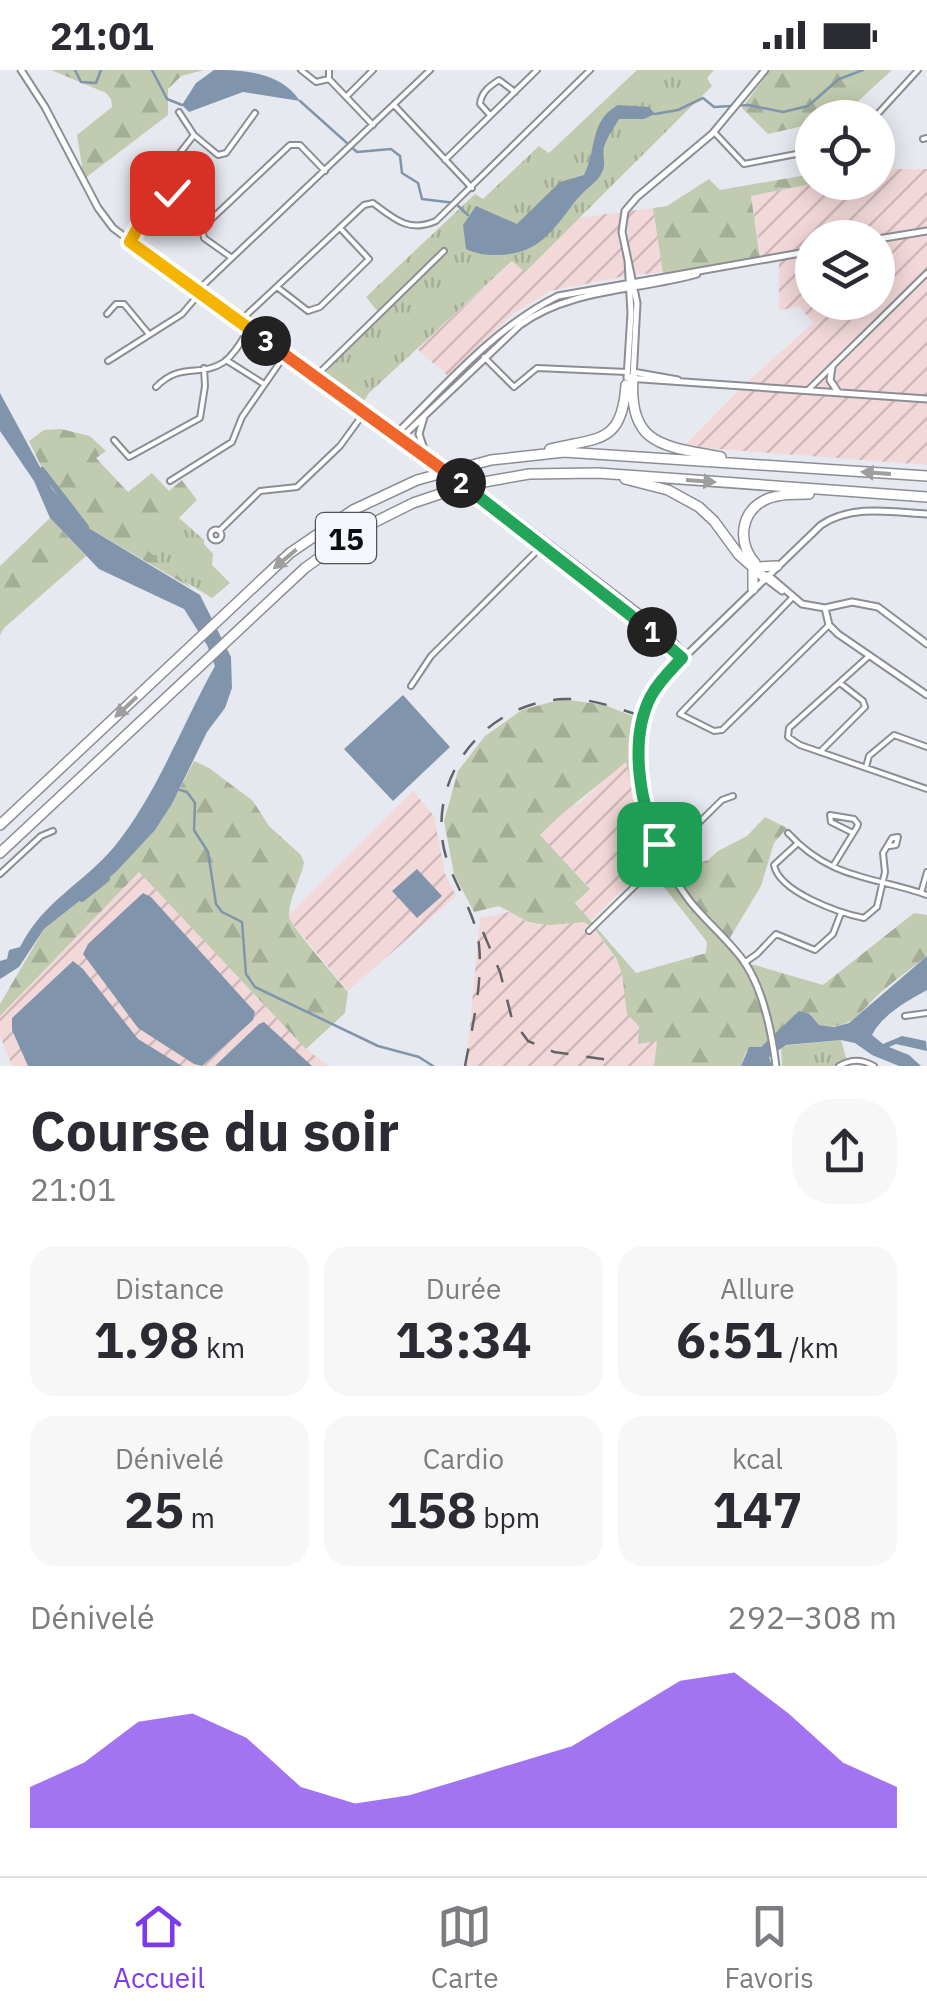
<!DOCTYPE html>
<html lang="fr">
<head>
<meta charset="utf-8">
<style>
  body { margin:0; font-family:"IBM Plex Sans",sans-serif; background:#f7f7f7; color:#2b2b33; height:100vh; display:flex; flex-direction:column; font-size:38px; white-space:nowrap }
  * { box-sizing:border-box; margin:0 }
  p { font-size:32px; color:#7c7c81 }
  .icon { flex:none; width:55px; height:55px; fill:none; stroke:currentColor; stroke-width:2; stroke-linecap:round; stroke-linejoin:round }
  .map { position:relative; height:996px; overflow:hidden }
  .panel { display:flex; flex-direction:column; background:#fff; flex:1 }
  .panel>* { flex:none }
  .buttons { position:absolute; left:795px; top:30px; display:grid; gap:20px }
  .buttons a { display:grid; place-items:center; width:100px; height:100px; border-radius:50%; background:#fff; box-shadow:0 5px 25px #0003; font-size:50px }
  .pin { position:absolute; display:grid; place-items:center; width:85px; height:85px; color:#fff; margin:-42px; border-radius:20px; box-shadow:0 5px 15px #0006 }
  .km { position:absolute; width:50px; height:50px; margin:-25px; border-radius:50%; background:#222; color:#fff; font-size:28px; line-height:50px; text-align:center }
  .round { display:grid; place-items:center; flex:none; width:105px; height:105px; border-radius:40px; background:#f7f7f7 }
  .summary { display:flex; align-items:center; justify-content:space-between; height:170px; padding:0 30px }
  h1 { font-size:55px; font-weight:700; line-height:75px }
  .stats { display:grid; grid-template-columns:repeat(3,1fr); gap:15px; height:170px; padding:10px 30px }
  .stats div { display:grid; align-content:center; border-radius:25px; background:#f7f7f7; text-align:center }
  .stats b { font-size:50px; font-weight:700 }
  .stats small { font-size:28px; font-weight:400 }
  .stats p { font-size:28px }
  .chart { height:280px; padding:20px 30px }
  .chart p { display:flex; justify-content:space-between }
  .chart svg { width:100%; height:180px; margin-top:10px; fill:#7c3aed; opacity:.7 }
  .status { display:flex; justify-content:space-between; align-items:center; height:70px; padding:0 50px; background:#fff; direction:ltr }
  .status svg { height:28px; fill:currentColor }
  .tabs { display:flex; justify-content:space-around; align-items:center; height:140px; border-top:2px solid #e1e1e2; background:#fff; font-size:28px; color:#7c7c81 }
  .tabs a { display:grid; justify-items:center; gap:5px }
  .tabs .selected { color:#7c3aed }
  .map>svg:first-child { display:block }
</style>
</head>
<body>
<div class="status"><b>21:01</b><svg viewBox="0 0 49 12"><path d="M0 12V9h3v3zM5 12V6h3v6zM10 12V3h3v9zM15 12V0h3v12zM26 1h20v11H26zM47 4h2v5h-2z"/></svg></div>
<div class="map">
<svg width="927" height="996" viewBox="0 0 927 996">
  <defs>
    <pattern id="industrial-furrows" width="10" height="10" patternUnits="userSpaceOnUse" patternTransform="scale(2.5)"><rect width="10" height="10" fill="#f3d8d9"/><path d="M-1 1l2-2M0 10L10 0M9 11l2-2" fill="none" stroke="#cfb8b9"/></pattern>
    <pattern id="grass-tufts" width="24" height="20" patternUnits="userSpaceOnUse" patternTransform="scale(2.5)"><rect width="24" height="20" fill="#c0cbaf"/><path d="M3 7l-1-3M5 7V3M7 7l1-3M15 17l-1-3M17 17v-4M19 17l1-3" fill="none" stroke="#a4ad95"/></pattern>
    <pattern id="forest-firs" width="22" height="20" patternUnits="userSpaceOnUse" patternTransform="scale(2.5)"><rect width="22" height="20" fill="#c0cbaf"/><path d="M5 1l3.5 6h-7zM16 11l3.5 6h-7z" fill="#a4ad95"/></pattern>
  </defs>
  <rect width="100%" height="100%" fill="#e7e9f1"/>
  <!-- industrial -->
  <path fill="url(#industrial-furrows)" fill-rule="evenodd" d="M882 99H927V395L705 378 686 374 748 311 813 253 800 237 779 240V185L761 187 751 126 816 113 878 112V100ZM812 168H878V232H812Z
    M653 138 664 202 625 206 550 221 513 244 449 307 417 279 513 191 525 201 577 148Z
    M626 691 646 789 650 791 591 851 575 832 590 818 539 765 565 739 579 733Z
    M413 721 434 746 445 804 456 826 348 921 287 847Z
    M139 802 306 979 329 996H12L0 966V946Z
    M509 842 529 853 584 852 594 858 615 888 658 970 654 996H466L480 848Z"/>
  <!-- grass -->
  <path fill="url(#grass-tufts)" d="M637 0H714L707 8 712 16 525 202 512 191 369 323 363 333 322 307 379 243 366 227 475 124 483 129 539 76 549 83Z
    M178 447 204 470V474L213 484 212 495 230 513 212 528 167 501 146 480Z
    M841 970 847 991 839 996H782L781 976Z"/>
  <!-- forest -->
  <path fill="url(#forest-firs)" d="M51 0H204L181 6 168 19V45L84 109 77 65 112 37 111 29 106 23Z
    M770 0H892L841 47 812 48V54L768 64 742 38Z
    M812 104V112L816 113 751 126 760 188 663 203 653 138 667 136 709 109 720 120Z
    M61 359 90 366 106 381 96 388 128 422 152 403 169 421 182 410 197 430 147 480 193 519 87 457 52 419 29 371 44 360Z
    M50 448 86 486 4 558 0 565V496Z
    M562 629 605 635 637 648V718L651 779 650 791 646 789 626 692C597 717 566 738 540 765L590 819 575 833 636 903 706 883 707 872 653 803 676 793 693 795 708 790 718 781 747 766 765 747 787 758 774 773 761 816 728 871 744 892 823 915 914 843 927 845V886C912 898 895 910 881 922 859 942 852 961 819 955L810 943 758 979 746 981 741 996H654L657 971 638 974 639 956 627 944 622 903 616 888 594 858 584 852 549 855 528 852 499 836 474 842 454 804 444 751 458 701 485 666 522 640Z
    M194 691 209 698 253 731 269 756 301 785 304 793C301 809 288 830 289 847 290 855 339 911 348 922L345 943 306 979 139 802 0 946V934L44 859 115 803 173 732Z"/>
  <!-- water -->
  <path fill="#8095ac" d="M214 0C245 0 281 2 300 31L243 22 189 42 182 35 196 13Z
    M618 35 649 37 655 44 644 49H619C614 58 607 67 604 77 602 85 606 92 603 100 599 112 585 119 577 129 554 159 539 185 497 185 485 185 477 184 466 179L463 155 476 136 517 154 560 112 584 105C597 80 589 51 618 35Z
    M0 323 52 419 87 457 200 525 231 587 232 618 225 638 207 662 173 732 155 760 115 803 44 859 19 897 0 909V891L7 889 9 880 20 877C45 829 81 816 114 777 157 724 182 655 215 596L207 575 184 539 99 499 50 448 34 411 0 361Z
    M403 625 450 677 393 731 344 679Z
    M417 799 442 826 417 848 392 821Z
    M143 823 151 827 255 942 253 950 202 996 194 994 138 958 83 884 88 874Z
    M927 886V920C907 931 882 945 872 965L883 974 902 966 926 971 927 981 896 974 889 977 909 985 921 996H899L872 985 855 973 841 970 786 975 769 987 772 996H741L749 977H761L799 941 810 944 819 955 834 957 849 953Z
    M73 891 83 899 138 969 182 996H28L12 960V948Z
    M264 952 312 996H215L259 954Z"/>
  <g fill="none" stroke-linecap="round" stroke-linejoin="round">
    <!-- stream -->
    <path stroke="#8095ac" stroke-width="2.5" d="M75 0 81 12 96 13 101 0
      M152 0 167 29 182 35
      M300 31 357 82 391 79 400 86 402 103 418 113 422 129 455 133 468 145
      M655 44 678 40 703 28 714 37 748 35 783 42 808 36 839 9 863 0
      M180 720 187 722 195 733 194 760 208 782 216 834 222 842 242 852 246 904 255 917 378 976 419 987 433 996"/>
    <!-- river -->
    <path stroke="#8095ac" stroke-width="6" d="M42 400 86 457
      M82 829 107 809"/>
    <!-- minor casing -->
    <g stroke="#8c8e95" stroke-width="8">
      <path id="minor" d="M301 0 316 12 329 9
        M329 0V9L373 55
        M346 27 373 0
        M394 35 472 118
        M179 42 194 65 218 85 226 83 255 43
        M490 45 480 34C481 22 490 16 499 10L515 22
        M874 48 918 0
        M714 62 744 94 812 81
        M923 69 927 68
        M445 90 537 0
        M146 93 137 103 136 113 155 138
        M130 171 141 152 176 118V88L194 65
        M232 188 204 168 202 158 290 75H300L325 101
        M277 217 308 241 320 237 369 189 340 158
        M197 221 430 0
        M107 244 116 234H124L148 263
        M239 252 364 135 373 133C394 149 409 163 436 151L590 0
        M484 287 514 317 537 298 627 302
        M226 290 264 314
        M108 291 182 244 200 223
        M316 306 444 181
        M156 317C181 291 200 308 224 292 235 284 242 270 249 259
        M809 319 927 203
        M114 370 129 387 200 348 205 316 204 298
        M170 411 232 372 242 347 285 285
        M210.5 465a5.5 5.5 0 1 1 11 0a5.5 5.5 0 1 1-11 0Z
        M219 461 260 421 297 417 340 376 364 343
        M792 528 680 644 714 661 722 660 829 555
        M869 586 789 658 788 667 800 675 927 719
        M411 616 431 586 544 474
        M820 682 865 637 863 631 840 613
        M866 697 869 686 894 665 927 677
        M788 763C831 810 873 806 927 825
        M798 773 774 795C779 822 839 843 864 848L877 837 885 802 883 783 892 768 898 767 896 775 890 776
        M833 796 857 757 858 754 854 749 830 745 831 752 853 763
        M652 799 722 730 733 726
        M0 804 41 766 53 761
        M921 823 927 802
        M589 861 645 806
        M744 893 757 884 776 864 815 880 833 864 841 843
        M905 946 927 943
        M839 996C851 989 861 989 874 996"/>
    </g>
    <!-- tertiary casing -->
    <g stroke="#8c8e95" stroke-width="9">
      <path id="tertiary" d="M21 0 45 37 98 138 113 158 231 246 440 393
        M878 169 927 161
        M628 190 631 243 627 308 927 329
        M832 297 830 310 838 322
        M633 302 678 310
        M633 308 637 233 622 162 625 141 637 127 712 64 765 0
        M366 341 367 347 436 395
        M394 366C444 317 495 257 558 226L812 181
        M400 369 520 255C571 218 638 221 697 204
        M424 379 419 364 424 347
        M478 420 664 562 686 585
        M473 422 660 567 682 588
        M768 505 802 534 825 538 852 532 878 537 927 574
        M765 508 782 521
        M825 538 829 555 838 564 927 625
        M646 805 654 793 655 773
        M776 996C772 964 763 920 745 893 729 870 706 852 689 830 644 771 615 662 669 602L821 455C852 434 892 442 927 444"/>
    </g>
    <!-- motorway casing -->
    <g stroke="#8c8e95" stroke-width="12">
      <path id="motorway" d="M633 308C628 377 666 376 721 387
        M550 379C598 367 622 375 626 315
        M625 409 668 420 699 437 714 451 739 485 765 508
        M755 493C737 472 740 441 767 429 780 424 795 424 809 424
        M759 497 777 496
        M753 498V519
        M0 755 290 483 353 440 417 410 491 390 564 382 927 406
        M0 783 305 498 355 462 413 433 467 415 529 404 598 403 927 427"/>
    </g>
    <!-- minor -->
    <use href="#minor" stroke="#fff" stroke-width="4"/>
    <!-- tertiary -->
    <use href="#tertiary" stroke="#fff" stroke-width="5"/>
    <!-- motorway -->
    <use href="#motorway" stroke="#fff" stroke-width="9"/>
    <!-- rail -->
    <path stroke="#616367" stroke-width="2.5" stroke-dasharray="18 18" stroke-linecap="butt" d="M483 862 500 902 512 949 528 971 554 982 616 991
      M465 996C472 958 483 913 479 875 475 836 446 807 442 767 435 695 492 632 564 629 590 628 614 637 638 645"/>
    <!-- tertiary-bridge casing -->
    <g stroke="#8c8e95" stroke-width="9" stroke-linecap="butt">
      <path id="tertiary-bridge" d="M440 393 478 420
        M436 395 473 422"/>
    </g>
    <!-- tertiary-bridge -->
    <use href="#tertiary-bridge" stroke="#fff" stroke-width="5"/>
  </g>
  <!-- one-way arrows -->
  <defs><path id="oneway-solid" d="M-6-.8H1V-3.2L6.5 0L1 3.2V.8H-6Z" transform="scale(2.5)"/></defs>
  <g fill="#9e9e9f">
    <use href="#oneway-solid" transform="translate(876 403) rotate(-176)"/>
    <use href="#oneway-solid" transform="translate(701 411) rotate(4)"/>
    <use href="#oneway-solid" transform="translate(285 489) rotate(140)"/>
    <use href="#oneway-solid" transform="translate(126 637) rotate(137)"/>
  </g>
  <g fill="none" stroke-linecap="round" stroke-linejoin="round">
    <!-- split-1 casing -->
    <g stroke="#fff" stroke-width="20">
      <path id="split-1" d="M652 562 682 588C671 600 659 611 651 626 629 668 639 733 659 774"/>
    </g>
    <!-- split-2 casing -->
    <g stroke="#fff" stroke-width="20">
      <path id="split-2" d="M461 413 652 562"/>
    </g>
    <!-- split-3 casing -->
    <g stroke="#fff" stroke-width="20">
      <path id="split-3" d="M266 271 461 413"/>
    </g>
    <!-- split-4 casing -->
    <g stroke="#fff" stroke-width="20">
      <path id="split-4" d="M172 123 141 152 130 172 266 271"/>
    </g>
    <!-- split-1 -->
    <use href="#split-1" stroke="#22a559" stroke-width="12"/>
    <!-- split-2 -->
    <use href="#split-2" stroke="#22a559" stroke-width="12"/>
    <!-- split-3 -->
    <use href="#split-3" stroke="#f0652b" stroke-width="12"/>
    <!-- split-4 -->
    <use href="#split-4" stroke="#f5b400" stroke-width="12"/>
  </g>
  <g text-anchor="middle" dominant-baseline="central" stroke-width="9" stroke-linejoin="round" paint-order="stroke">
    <!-- shield labels -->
    <rect fill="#f4f7fe" stroke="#525357" stroke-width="2.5" x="316" y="443" width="60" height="50" rx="8"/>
    <g font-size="30" font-weight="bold" fill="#0c0d0f">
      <text x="346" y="468">15</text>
    </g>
  </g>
</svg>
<div class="buttons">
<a><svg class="icon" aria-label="locate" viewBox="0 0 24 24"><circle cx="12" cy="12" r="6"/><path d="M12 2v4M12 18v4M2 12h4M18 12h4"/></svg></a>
<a><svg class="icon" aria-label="layers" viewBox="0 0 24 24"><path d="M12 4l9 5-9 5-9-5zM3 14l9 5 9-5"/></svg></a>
</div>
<div class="pin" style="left:659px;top:774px;background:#1e9e55"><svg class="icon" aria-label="arrive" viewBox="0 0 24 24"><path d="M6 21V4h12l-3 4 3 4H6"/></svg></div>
<div class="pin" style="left:172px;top:123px;background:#d93025"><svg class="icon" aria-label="check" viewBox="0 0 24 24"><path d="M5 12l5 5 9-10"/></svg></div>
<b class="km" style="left:652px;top:562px">1</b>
<b class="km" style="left:461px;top:413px">2</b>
<b class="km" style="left:266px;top:271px">3</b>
</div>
<section class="panel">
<div class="summary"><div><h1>Course du soir</h1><p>21:01</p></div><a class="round"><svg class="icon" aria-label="share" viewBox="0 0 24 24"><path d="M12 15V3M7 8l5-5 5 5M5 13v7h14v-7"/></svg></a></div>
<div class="stats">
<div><p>Distance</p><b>1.98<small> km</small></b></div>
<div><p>Durée</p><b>13:34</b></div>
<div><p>Allure</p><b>6:51<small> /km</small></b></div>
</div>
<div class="stats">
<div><p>Dénivelé</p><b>25<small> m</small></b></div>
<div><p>Cardio</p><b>158<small> bpm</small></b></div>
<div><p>kcal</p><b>147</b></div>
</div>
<div class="chart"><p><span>Dénivelé</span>292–308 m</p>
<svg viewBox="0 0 160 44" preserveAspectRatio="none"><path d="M0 44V34L10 28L20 18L30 16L40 22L50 34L60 38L70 36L80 32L90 28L100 24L110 16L120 8L130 6L140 16L150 28L160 34V44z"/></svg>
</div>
</section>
<nav class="tabs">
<a class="selected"><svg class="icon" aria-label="home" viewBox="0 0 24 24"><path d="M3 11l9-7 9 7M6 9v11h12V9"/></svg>Accueil</a>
<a><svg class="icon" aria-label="map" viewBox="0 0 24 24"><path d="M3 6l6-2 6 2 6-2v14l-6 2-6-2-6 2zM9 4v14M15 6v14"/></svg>Carte</a>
<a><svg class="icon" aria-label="saved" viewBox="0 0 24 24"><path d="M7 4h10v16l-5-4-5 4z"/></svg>Favoris</a>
</nav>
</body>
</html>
